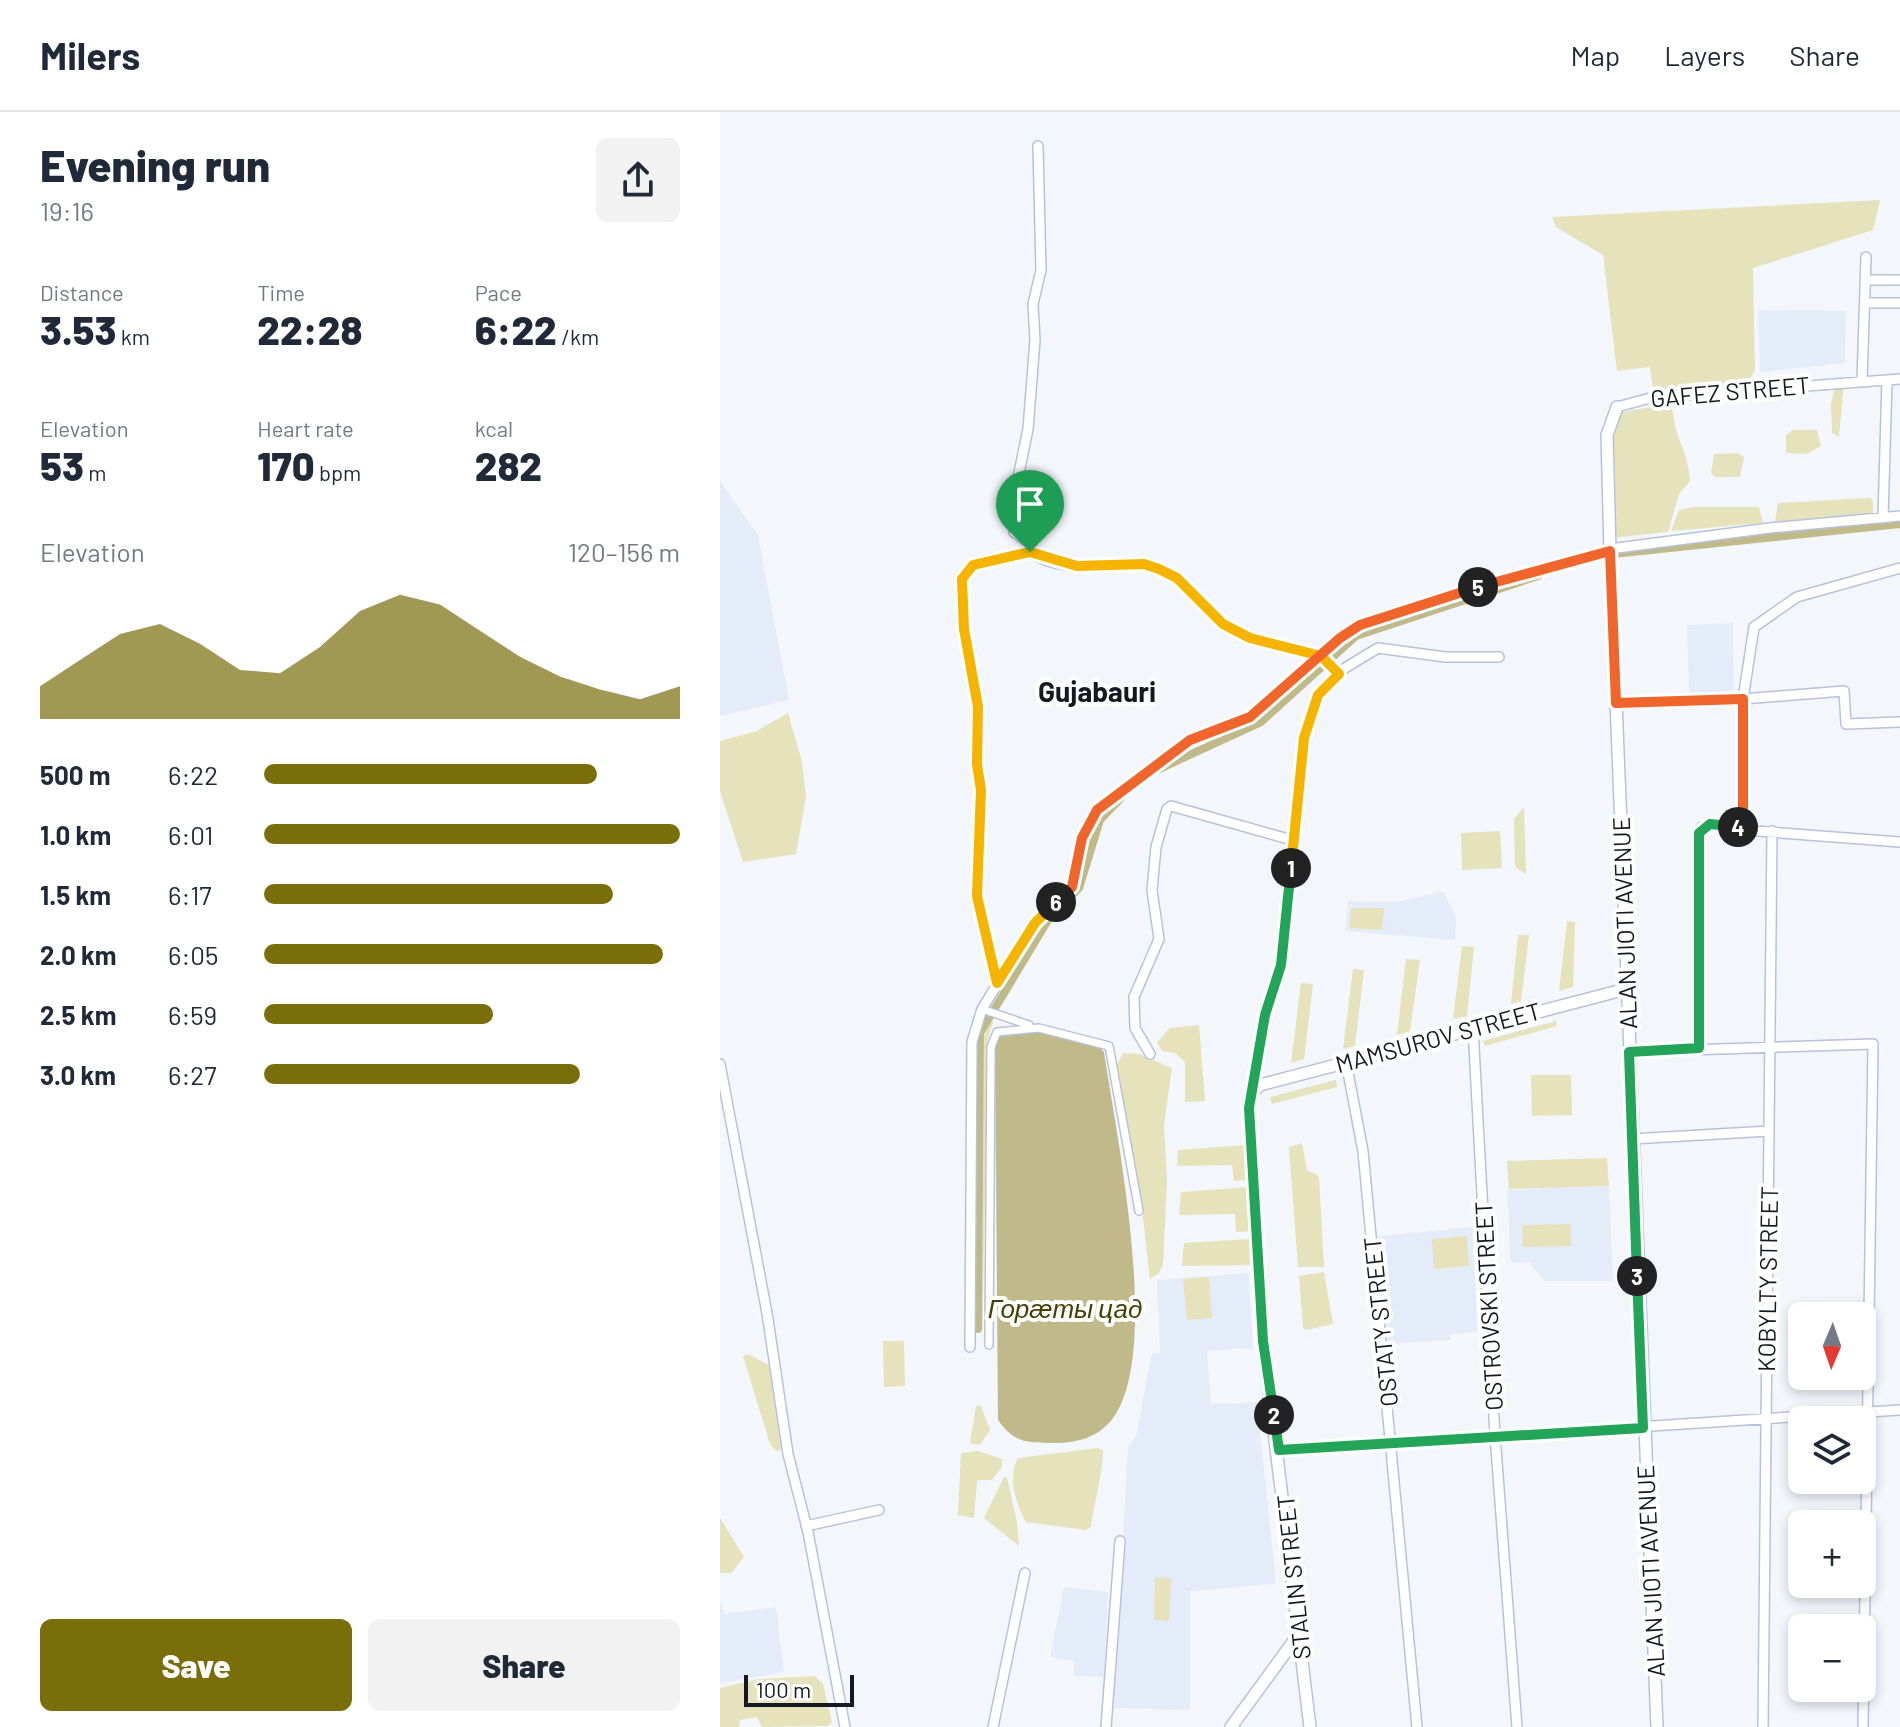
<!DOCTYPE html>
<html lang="en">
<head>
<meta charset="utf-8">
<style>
  body { margin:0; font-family:Barlow,sans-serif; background:#f2f2f3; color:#1f2937; height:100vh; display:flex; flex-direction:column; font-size:30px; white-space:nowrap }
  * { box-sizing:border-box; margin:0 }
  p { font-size:26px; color:#747a83 }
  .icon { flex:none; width:44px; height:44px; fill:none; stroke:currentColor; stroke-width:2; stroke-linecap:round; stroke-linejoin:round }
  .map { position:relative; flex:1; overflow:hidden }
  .panel { display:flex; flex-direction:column; background:#fff; width:720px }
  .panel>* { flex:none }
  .needle { width:52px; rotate:182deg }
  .tools { position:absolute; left:1068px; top:1190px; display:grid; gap:16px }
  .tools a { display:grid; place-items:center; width:88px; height:88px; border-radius:12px; background:#fff; box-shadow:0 4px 12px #0003; font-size:40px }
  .scale { position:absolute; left:24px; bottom:20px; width:110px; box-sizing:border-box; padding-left:8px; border:4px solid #141821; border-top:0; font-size:22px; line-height:28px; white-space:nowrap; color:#141821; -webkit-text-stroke:6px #fff; paint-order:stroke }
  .pin { position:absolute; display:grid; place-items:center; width:68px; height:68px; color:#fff; margin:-82px -34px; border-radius:50% 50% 50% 0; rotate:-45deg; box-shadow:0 0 8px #0007 }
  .pin .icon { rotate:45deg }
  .km { position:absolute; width:40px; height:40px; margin:-20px; border-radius:50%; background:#222; color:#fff; font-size:22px; line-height:40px; text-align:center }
  .round { display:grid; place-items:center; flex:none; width:84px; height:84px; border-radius:12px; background:#f2f2f3 }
  .summary { display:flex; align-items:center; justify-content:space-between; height:136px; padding:0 40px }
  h1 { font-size:44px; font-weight:800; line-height:60px }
  .stats { display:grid; grid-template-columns:repeat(3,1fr); gap:12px; height:136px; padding:8px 40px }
  .stats div { display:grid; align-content:center }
  .stats b { font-size:40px; font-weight:800 }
  .stats small { font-size:22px; font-weight:400 }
  .stats p { font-size:22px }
  .chart { height:224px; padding:16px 40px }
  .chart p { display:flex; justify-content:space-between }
  .chart svg { width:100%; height:144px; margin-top:8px; fill:#7a6e0b; opacity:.7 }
  .cta { display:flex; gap:16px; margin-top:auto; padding:16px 40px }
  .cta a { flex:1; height:92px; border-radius:12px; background:#7a6e0b; color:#fff; font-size:32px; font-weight:800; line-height:92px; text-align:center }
  .cta a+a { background:#f2f2f3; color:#1f2937 }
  ul { padding:0 40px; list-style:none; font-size:26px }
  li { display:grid; grid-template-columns:128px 96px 1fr; align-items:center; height:60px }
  li i { height:20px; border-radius:10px; background:#7a6e0b }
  header { display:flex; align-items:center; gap:48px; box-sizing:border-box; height:112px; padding:0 40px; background:#fff; border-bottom:2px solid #e0e1e3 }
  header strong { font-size:38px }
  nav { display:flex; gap:44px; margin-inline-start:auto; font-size:28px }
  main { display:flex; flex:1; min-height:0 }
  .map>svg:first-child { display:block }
</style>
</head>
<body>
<header>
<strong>Milers</strong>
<nav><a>Map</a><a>Layers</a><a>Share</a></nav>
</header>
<main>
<section class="panel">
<div class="summary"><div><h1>Evening run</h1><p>19:16</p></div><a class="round"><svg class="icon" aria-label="share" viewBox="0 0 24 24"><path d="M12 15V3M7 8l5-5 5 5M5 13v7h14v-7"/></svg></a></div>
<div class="stats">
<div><p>Distance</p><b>3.53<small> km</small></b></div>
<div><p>Time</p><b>22:28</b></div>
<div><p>Pace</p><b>6:22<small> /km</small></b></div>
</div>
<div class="stats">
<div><p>Elevation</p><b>53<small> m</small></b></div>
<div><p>Heart rate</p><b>170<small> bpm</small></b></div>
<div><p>kcal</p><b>282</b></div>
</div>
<div class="chart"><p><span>Elevation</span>120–156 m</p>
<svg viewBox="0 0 160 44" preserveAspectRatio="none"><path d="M0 44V34L10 26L20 18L30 15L40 21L50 29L60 30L70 22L80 11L90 6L100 9L110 17L120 25L130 31L140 35L150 38L160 34V44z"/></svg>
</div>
<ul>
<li><b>500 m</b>6:22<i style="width:80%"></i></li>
<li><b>1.0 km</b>6:01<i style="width:100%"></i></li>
<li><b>1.5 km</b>6:17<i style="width:84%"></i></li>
<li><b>2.0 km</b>6:05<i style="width:96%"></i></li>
<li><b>2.5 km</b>6:59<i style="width:55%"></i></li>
<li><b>3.0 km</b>6:27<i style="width:76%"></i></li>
</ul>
<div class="cta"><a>Save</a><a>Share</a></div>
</section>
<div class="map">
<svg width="1180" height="1615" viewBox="0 0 1180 1615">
  <rect width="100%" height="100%" fill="#f3f6fb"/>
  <!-- built -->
  <path fill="#e5ecf9" d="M1038 198 1126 199 1125 251 1040 260Z
    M0 369 38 423 69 588 0 604Z
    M1013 511 1014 584 969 585 967 513Z
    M723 779 736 805 735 828 625 819 628 789 677 790Z
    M819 1074H889L893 1169H825L809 1150 791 1151 787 1078 818 1077Z
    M752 1115 758 1220 730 1222V1228L664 1232 652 1125Z
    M528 1161 533 1236 487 1239 491 1292 537 1290 556 1472 470 1479V1598L394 1596 408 1335 416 1324 432 1241H440L437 1168Z
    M344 1475 388 1480 384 1565 354 1564V1549L330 1545Z
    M0 1489 4 1502 56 1495 64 1560 0 1571Z"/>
  <!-- green -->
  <path fill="#e6e2bb" d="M1160 88 1153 118 1033 156 1035 258 1027 272 933 278 930 255 897 259 883 143 836 115 832 105Z
    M1115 275 1123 276V281L1119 325 1112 321 1111 292Z
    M949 292C955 302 953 307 956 318 962 336 969 349 970 369L959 382 948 420 891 426 883 322 897 301Z
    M1073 318H1097L1101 334 1086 342 1066 341V323Z
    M1017 341 1024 345 1020 365H995L991 361 994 342Z
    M1150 386 1153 389V401L1055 410 1058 391Z
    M973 395H1039L1043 411 951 419 959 398Z
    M68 601 82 650 86 684 76 742 23 750 0 679V629L37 619Z
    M804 695 806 762 795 755 794 707Z
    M780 719 782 756 742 758 741 721Z
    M631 796H664L662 818 629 816Z
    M847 809 855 810 853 875 839 879Z
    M798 823H809L801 889 791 892Z
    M742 834 754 835 747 904 733 907Z
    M686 847 700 848 690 919 677 923Z
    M633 857 644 858 635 934 623 937Z
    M581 871 593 872 584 947 571 951Z
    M271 908 273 909 268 927 262 1235 264 924Z
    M836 909 837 914 765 934 763 929Z
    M479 913 485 989 465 990V950L455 941 442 939 437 930 450 916Z
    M403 941 419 942 452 956 444 1012 447 1068 443 1153 438 1162 430 1167 422 1097 397 953Z
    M851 963 852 1003 812 1004 811 963Z
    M616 968 617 975 552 992 550 985Z
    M582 1031 587 1058 599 1064 604 1155H578L569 1035Z
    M527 1033 528 1068 514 1069 512 1053 457 1054 458 1038Z
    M887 1046 889 1074 789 1077 787 1049Z
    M528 1075 531 1119 516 1120 515 1102 459 1103 461 1080Z
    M851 1112V1134L803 1135 802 1113Z
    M747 1124 749 1154 714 1157 712 1127Z
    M531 1127V1153L462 1154 464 1131Z
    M604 1160 613 1212 586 1218 583 1216 579 1164Z
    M489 1165 492 1206 467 1208 463 1167Z
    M163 1229H184L185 1274 164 1275Z
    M28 1242 49 1253 61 1337 57 1340 50 1332 23 1244Z
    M256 1294H261L270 1318 260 1333 250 1331Z
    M378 1336 383 1338C383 1363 374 1389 371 1415L366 1418 306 1410C296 1392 287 1365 298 1346Z
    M258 1339 282 1347V1355L272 1368H257L254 1406 238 1403 241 1341Z
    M284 1365 287 1366 297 1410 299 1434 264 1406Z
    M0 1406 24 1445 11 1461H0Z
    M435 1465 451 1466 449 1509 434 1508Z
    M95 1564 103 1572 112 1610 108 1614 42 1615 37 1605 20 1608 19 1615H0V1576L39 1567Z"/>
  <!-- water -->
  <path fill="#c0ba8b" d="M298 920H320L380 936 384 940C396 1021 442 1240 393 1306 379 1325 358 1331 335 1331 307 1331 294 1331 278 1308L275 928 278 923Z"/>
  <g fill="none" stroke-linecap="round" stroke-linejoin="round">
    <!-- canal -->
    <path stroke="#c0ba8b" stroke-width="8" d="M893 442 1180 412
      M437 658 541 610 636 524 818 464
      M258 1217 260 921 330 805 359 776 380 708 401 686"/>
    <!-- pedestrian casing -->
    <g stroke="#b6c2dc" stroke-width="10">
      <path id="pedestrian" d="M262 897 309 913
        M269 1233 271 935 277 920 319 916 389 934 419 1099"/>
    </g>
    <!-- minor casing -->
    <g stroke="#b6c2dc" stroke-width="12">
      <path id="minor" d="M318 34 321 158 313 192 315 228 308 317 294 385V420L308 430 310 440C342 464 389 449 425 452 463 457 478 497 507 514 535 531 569 536 601 544
        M1146 168H1180
        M1145 191H1180
        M1142 269 1146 145
        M897 295 930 286 1180 267
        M1163 406 1167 268
        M619 562 601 544 640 513 897 436 1050 416 1180 404
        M896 591 1023 587 1124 579 1126 612 1180 610
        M1023 718V587L1034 515 1077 485 1180 456
        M277 871 257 784 261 678 257 652 258 595 244 517 242 467 253 453 310 440
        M753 916 775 1323 797 1615
        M979 936 978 739 982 715 1009 712 1023 718 1180 730
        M909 940 1153 932 1143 1615
        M430 942 415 916 414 885 439 827 432 778 436 735 447 697 451 694 572 728
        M626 950 643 1039 697 1615
        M0 952 47 1201 68 1342 88 1420 125 1615
        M533 980 545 903 561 853 584 626 598 583 625 556 658 536 725 545H779
        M912 1027 1049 1019
        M250 1235 252 930 262 897 315 811 352 775 362 726 377 698 470 628 530 605 601 544
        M559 1338 1180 1298
        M86 1414 159 1398
        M273 1615 305 1461
        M386 1615 400 1429
        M1043 1615 1052 719"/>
    </g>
    <!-- tertiary casing -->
    <g stroke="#b6c2dc" stroke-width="14">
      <path id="tertiary" d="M897 295 887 323 890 439 937 1615
        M511 1615 579 1522
        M590 1615 543 1229 529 996 533 980 540 973 906 877"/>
    </g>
    <!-- pedestrian -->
    <use href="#pedestrian" stroke="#fff" stroke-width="7"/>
    <!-- minor -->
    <use href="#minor" stroke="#fff" stroke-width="9"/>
    <!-- tertiary -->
    <use href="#tertiary" stroke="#fff" stroke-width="11"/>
  </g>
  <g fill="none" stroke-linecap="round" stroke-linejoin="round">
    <!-- split-1 casing -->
    <g stroke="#fff" stroke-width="16">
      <path id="split-1" d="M310 440 357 454 424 452 439 457 457 466 503 512 530 526 601 544 619 562 598 583 584 626 571 756"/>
    </g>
    <!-- split-2 casing -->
    <g stroke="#fff" stroke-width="16">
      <path id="split-2" d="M554 1303 543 1229 529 996 545 903 561 853 571 756"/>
    </g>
    <!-- split-3 casing -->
    <g stroke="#fff" stroke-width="16">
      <path id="split-3" d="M554 1303 559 1338 923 1316 917 1164"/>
    </g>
    <!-- split-4 casing -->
    <g stroke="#fff" stroke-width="16">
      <path id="split-4" d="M917 1164 909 940 979 936V721L990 712 1018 715"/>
    </g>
    <!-- split-5 casing -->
    <g stroke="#fff" stroke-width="16">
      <path id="split-5" d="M758 475 890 439 896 591 1023 587V718L1018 715"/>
    </g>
    <!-- split-6 casing -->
    <g stroke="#fff" stroke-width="16">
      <path id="split-6" d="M336 790 352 775 362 726 377 698 470 628 530 605 620 526 640 513 758 475"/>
    </g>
    <!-- split-7 casing -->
    <g stroke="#fff" stroke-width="16">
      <path id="split-7" d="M310 440 253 453 242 467 244 517 258 595 257 652 261 678 257 784 277 871 315 811 336 790"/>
    </g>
    <!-- split-1 -->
    <use href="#split-1" stroke="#f5b400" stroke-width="10"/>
    <!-- split-2 -->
    <use href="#split-2" stroke="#22a559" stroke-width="10"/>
    <!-- split-3 -->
    <use href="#split-3" stroke="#22a559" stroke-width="10"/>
    <!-- split-4 -->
    <use href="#split-4" stroke="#22a559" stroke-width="10"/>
    <!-- split-5 -->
    <use href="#split-5" stroke="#f0652b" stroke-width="10"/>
    <!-- split-6 -->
    <use href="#split-6" stroke="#f0652b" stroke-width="10"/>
    <!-- split-7 -->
    <use href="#split-7" stroke="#f5b400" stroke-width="10"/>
  </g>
  <g text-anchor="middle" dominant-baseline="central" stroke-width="8" stroke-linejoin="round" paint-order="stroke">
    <!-- street labels -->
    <g font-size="24" fill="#141821" stroke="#fff">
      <text transform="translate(1010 279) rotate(-5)">GAFEZ STREET</text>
      <text transform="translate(904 811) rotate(-92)">ALAN JIOTI AVENUE</text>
      <text transform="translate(718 925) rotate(-15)">MAMSUROV STREET</text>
      <text transform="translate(1047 1167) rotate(-89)">KOBYLTY STREET</text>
      <text transform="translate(768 1194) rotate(-93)">OSTROVSKI STREET</text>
      <text transform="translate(660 1210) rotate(-96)">OSTATY STREET</text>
      <text transform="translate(930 1459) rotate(-93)">ALAN JIOTI AVENUE</text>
      <text transform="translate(573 1465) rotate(-96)">STALIN STREET</text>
    </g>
    <!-- water labels -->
    <g font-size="26" font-style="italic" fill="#474004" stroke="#fff">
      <text x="345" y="1195">Горӕты цад</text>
    </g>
    <!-- quarter labels -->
    <g font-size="28" font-weight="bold" fill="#141821" stroke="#fff">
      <text x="377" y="579">Gujabauri</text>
    </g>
  </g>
</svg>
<div class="tools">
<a><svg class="needle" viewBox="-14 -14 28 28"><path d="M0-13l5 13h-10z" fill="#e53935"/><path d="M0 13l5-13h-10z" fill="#747a83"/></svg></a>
<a><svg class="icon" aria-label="layers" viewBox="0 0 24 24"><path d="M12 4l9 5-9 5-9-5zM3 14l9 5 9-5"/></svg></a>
<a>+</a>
<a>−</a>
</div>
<div class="scale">100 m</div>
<div class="pin" style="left:310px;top:440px;background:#1e9e55"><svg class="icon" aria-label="arrive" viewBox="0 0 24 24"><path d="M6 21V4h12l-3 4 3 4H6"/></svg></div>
<b class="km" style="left:571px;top:756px">1</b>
<b class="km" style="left:554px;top:1303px">2</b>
<b class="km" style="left:917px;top:1164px">3</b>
<b class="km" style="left:1018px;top:715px">4</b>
<b class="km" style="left:758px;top:475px">5</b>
<b class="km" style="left:336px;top:790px">6</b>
</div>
</main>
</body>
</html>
